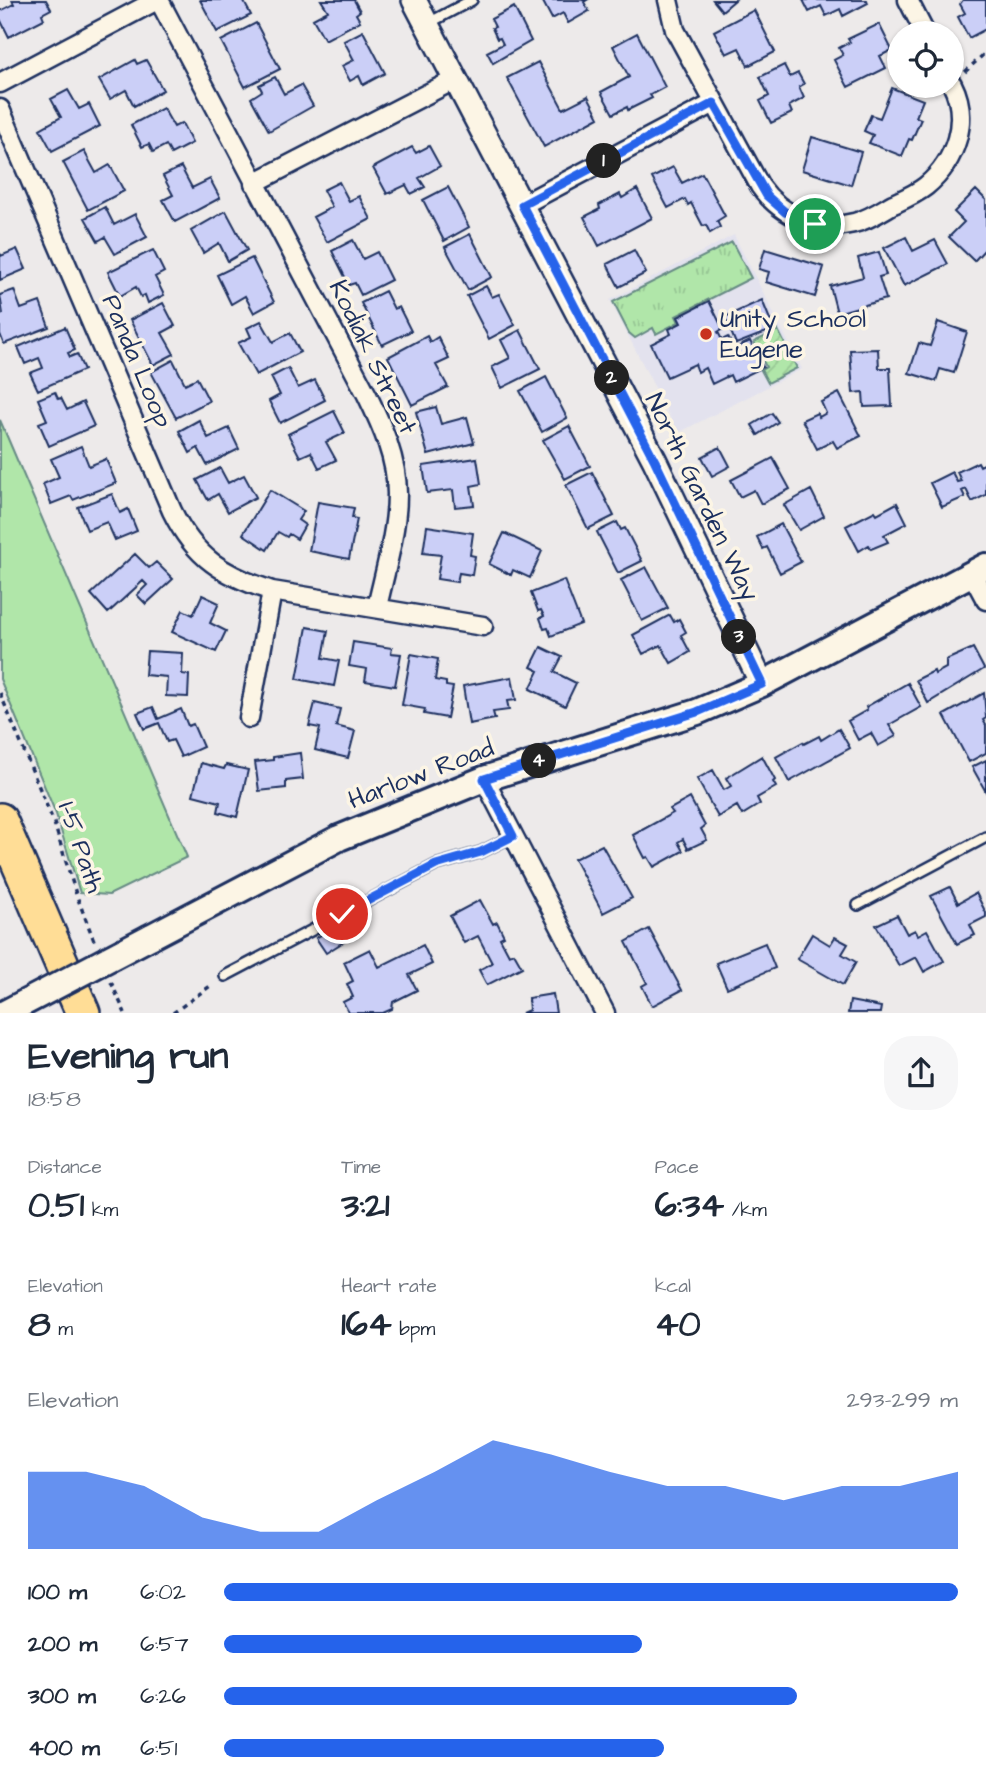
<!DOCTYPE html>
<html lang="en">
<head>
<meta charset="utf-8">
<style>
  body { margin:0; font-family:"Architects Daughter",sans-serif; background:#f6f6f7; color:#1f2937; height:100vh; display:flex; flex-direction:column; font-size:26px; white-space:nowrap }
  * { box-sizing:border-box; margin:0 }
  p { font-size:23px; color:#747a83 }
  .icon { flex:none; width:38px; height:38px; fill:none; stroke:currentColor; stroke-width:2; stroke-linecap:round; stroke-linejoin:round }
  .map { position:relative; height:1013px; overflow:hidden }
  .side { display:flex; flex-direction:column; background:#fff; flex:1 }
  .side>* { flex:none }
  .buttons { position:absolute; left:887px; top:21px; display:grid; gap:14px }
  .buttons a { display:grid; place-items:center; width:77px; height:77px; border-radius:50%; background:#fff; box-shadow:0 2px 5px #0004; font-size:35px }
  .pin { position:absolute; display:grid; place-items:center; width:60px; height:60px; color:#fff; margin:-30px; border:4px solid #fff; border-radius:50%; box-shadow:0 2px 7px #0007 }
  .km { position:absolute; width:35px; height:35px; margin:-18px; border-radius:50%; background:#222; color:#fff; font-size:19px; line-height:35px; text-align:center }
  .round { display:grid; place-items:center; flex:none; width:74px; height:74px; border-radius:28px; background:#f6f6f7 }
  .head { display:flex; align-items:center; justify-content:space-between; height:119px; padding:0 28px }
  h1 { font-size:38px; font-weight:700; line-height:52px }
  .figures { display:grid; grid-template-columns:repeat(3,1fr); gap:10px; height:119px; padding:7px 28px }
  .figures div { display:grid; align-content:center }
  .figures b { font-size:35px; font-weight:700 }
  .figures small { font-size:19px; font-weight:400 }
  .figures p { font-size:19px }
  .chart { height:196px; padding:14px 28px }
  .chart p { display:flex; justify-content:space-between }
  .chart svg { width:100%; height:126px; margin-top:7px; fill:#2563eb; opacity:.7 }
  ul { padding:0 28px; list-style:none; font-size:23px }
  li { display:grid; grid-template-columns:112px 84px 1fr; align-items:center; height:52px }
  li i { height:18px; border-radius:9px; background:#2563eb }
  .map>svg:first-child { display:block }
</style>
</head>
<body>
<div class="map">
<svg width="986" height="1013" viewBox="0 0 986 1013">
  <defs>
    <pattern id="park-tufts" width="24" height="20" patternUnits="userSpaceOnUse" patternTransform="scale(1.75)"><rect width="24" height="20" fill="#b0e6a9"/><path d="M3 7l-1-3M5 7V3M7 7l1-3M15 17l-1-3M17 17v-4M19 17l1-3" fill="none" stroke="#97c694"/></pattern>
    <pattern id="garden-furrows" width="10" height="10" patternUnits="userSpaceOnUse" patternTransform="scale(1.75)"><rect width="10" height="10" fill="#b0e6a9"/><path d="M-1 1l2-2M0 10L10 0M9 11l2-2" fill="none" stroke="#97c694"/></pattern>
  </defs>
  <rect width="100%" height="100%" fill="#edeaea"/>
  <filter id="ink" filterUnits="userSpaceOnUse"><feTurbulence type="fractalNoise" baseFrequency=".0143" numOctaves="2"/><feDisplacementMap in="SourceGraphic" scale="14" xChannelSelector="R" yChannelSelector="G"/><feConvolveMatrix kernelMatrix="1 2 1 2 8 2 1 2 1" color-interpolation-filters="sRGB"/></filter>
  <g filter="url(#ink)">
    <!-- built -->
    <path fill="#e3e2ee" d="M734 235 802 369 678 433 610 300Z"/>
    <!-- grass -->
    <path fill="#b0e6a9" stroke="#668a84" stroke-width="2" d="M0 420 187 857 109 895 80 893 56 814 0 679Z"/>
    <!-- park -->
    <path fill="url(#park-tufts)" stroke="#668a84" stroke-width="2" d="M732 242 751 278 676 316 679 322 656 334 653 328 635 338 629 333 613 302Z"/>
    <!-- garden -->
    <path fill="url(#garden-furrows)" stroke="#668a84" stroke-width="2" d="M778 330 797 368 768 383 761 370 766 367 754 342Z"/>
    <!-- building -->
    <path fill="#cbcff7" stroke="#1b2f5e" stroke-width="2" d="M12 0H46L51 9 42 14 44 19 9 37 0 19V11L14 4Z
      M200 0H243L251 15 217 32Z
      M321 0H354L360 11 356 14 360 21 325 40 313 19 328 11Z
      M542 0H587L584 2 589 11 568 23 563 13 552 19Z
      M713 0H735L722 11Z
      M803 0H867L868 3 843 16 840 9 826 16 821 6 809 12Z
      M963 0H986V29L969 38 958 17 965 13 960 4Z
      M514 7 531 41 493 63 487 52 503 44 500 38 497 39 492 28 495 27 491 19Z
      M754 10 775 52 748 66 739 48 726 54 714 31Z
      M256 23 280 69 245 87 221 41Z
      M879 24 892 50 880 56 886 68 848 87 834 60 843 55 839 48 850 42 848 39Z
      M363 31 385 73 363 85 359 76 350 81 342 66 354 60 344 41Z
      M637 33 665 87 650 95 652 98 628 110 627 107 613 114 601 92 629 77 613 46Z
      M135 60 137 64 146 60 163 90 134 106 126 90 110 99 99 80Z
      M538 62 563 109 588 96 599 117 544 147 507 78Z
      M784 65 790 77 798 73 804 84 799 87 804 98 789 106 792 113 771 123 760 101 769 96 760 77Z
      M275 77 284 94 301 85 313 106 269 131 251 98 262 91 259 85Z
      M892 88 923 100 916 117 921 119 912 140 909 139 902 156 869 143 873 135 864 131 871 115 880 118Z
      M68 90 79 109 89 104 100 126 52 151 40 129 61 117 51 99Z
      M163 108 174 127 182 123 192 143 171 154 166 145 153 152 149 144 142 147 131 125Z
      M812 137 861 152 851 185 802 170Z
      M429 146 440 166 419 178 425 187 411 194 406 185 387 194 373 168 412 147 416 153Z
      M84 151 96 173 110 165 124 191 88 210 63 162Z
      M181 167 192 188 210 179 220 198 175 222 163 200 173 195 163 176Z
      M673 167 682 183 702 173 725 216 717 221 720 227 710 233 706 225 703 226 691 203 688 205 685 199 668 208 652 178Z
      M339 182 349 201 359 196 371 219 327 242 313 217 332 207 323 190Z
      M448 187 469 227 444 241 423 200Z
      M637 189 652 218 599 246 584 217 600 209 599 205 620 194 622 198Z
      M976 190 986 200V248L974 261 949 237 964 222 954 212Z
      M105 207 114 225 135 214 147 237 115 254 105 237 98 241 85 218Z
      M226 211 247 250 228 261 219 243 203 253 191 231Z
      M470 234 492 277 468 290 445 247Z
      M906 237 913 251 935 240 948 264 904 286 884 248Z
      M353 240 363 259 377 252 391 280 361 295 355 283 349 285 332 251Z
      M17 249 26 269 0 280V253L1 256Z
      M765 249 824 267 815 297 766 282 769 272 759 269Z
      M153 250 164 272 155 277 164 295 148 303 145 295 141 297 136 287 120 296 108 272Z
      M634 250 646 273 619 287 607 264Z
      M879 252 886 275 879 277 886 299 837 313 830 286 863 277 858 258Z
      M252 258 274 302 254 313 245 296 231 304 217 275Z
      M486 286 492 297 499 294 515 325 489 339 467 296Z
      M14 290 21 309 40 302 49 327 4 344 0 334V315L3 314 0 295Z
      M385 291 394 309 399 307 411 331 382 345 361 303Z
      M762 300 773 327 772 330 736 344 725 317Z
      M709 301 723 329 718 332 722 340 728 337 734 349 750 341 763 367 733 382 730 375 712 384 705 368 698 372 695 364 667 377 651 344 671 334 669 329 681 323 678 317Z
      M163 303 175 326 162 333 174 354 153 365 130 320Z
      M261 321 273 342 290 333 300 352 256 375 238 343 251 337 247 328Z
      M938 322 967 332 954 373 940 369 936 381 909 373 919 343 930 346Z
      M65 327 75 350 68 353 70 357 77 354 84 370 38 390 30 373 43 368 39 358 25 364 18 347Z
      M520 330 540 369 502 388 492 367 510 358 501 340Z
      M427 336 430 342 438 337 449 359 436 365 448 387 412 405 388 357Z
      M878 349 879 368H890L892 406 864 407 863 392 853 393 850 350Z
      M173 360 185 384 197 378 209 401 176 418 151 372Z
      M288 368 298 388 315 380 325 400 280 423 269 401 280 395 271 377Z
      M546 377 567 418 542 432 520 391Z
      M55 392 58 399 61 398 67 410 83 402 94 426 49 446 39 423 47 420 38 399Z
      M839 393 861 436 837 448 833 441 817 449 802 420 817 413 819 417 826 413 821 402Z
      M436 407 441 424 467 417 474 443 428 455 416 412Z
      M334 411 345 433 326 442 336 460 319 468 311 452 300 457 288 434Z
      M772 413 778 422 758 435 752 425Z
      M199 420 208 438 229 428 239 449 207 465 198 448 190 453 179 431Z
      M569 426 590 466 565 479 543 440Z
      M81 446 89 466 106 459 116 483 73 500 71 496 51 504 43 484 59 477 51 459Z
      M720 447 730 466 712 476 702 457Z
      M477 458 481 484 471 486 474 505 455 507 453 490 427 493 423 466Z
      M773 458 790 489 761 504 754 490 740 497 731 480Z
      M978 462 980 466 986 463V495L972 502 966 489 962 491 965 497 942 507 930 483 952 472 957 482 961 481 957 472Z
      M220 468 228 483 244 475 256 497 228 512 218 494 208 500 197 480Z
      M592 472 614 516 588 529 566 485Z
      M270 490 304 511 298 520 305 525 297 539 289 534 287 537 278 532 267 550 243 534Z
      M811 490 824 516 799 530 784 505Z
      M112 494 120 513 128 509 137 531 115 540 107 522 87 530 78 507Z
      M318 502 354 508 352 518 357 519 349 559 309 551Z
      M897 503 907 523 884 535 888 542 871 549 869 545 859 551 846 526 875 511 877 514Z
      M617 522 621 530 625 528 642 561 618 573 597 532Z
      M781 524 801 562 780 573 767 547 763 549 757 537Z
      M427 526 473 533 470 555 475 556 472 575 459 573 457 582 437 579 441 555 423 553Z
      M504 533 542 551 530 578 513 570 511 575 489 564Z
      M135 554 149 568 156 562 173 579 146 604 137 595 147 585 143 581 108 613 91 594Z
      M646 567 668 608 642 621 621 580Z
      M564 580 581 624 551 636 548 628 544 629 540 618 544 616 541 610 538 611 531 593Z
      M202 595 219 603 210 623 226 631 216 652 172 632 183 610 193 615Z
      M670 615 674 622 679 619 686 632 681 635 690 652 671 663 661 645 643 654 633 635Z
      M307 627 328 631 323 658 339 661 334 686 297 679Z
      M353 642 392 648 391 653 401 654 395 686 365 681 367 669 349 666Z
      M541 647 562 657 554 672 576 683 565 706 530 689 539 671 531 667Z
      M973 648 984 669 928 703 916 680 934 671 935 674 946 668V660Z
      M147 651 183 653 182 674 189 675 188 697 166 696 167 677 145 675Z
      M411 654 438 659 435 680 446 682V686L453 687 447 718 424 714 425 709 402 705Z
      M512 677 516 700 507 701 509 710 493 712 495 719 469 724 463 686Z
      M908 683 921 707 889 725 896 736 878 746 871 733 858 740 848 721 867 710 866 707Z
      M984 693 986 718 983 720 986 725V753L969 762 944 715Z
      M315 703 340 709 336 726 355 731 348 758 315 750 320 728 309 726Z
      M153 707 158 719 181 709 188 726 193 724 203 747 181 757 173 740 167 742 159 723 144 729 137 713Z
      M839 729 850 748 789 782 776 757 803 742 804 744 819 736 821 740Z
      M300 753 303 779 286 781V788L259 791 255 762 273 760V757Z
      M762 756 775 780 773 782 776 787 757 798 760 804 742 815 737 806 718 817 697 779 713 770 724 790 731 786 726 778Z
      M986 760V792L972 767Z
      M201 763 224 769 226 765 248 770 237 817 218 812 220 802 193 795Z
      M690 798 705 826 701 829 707 840 688 849 683 839 678 842 683 851 654 867 648 857 645 858 633 835 673 813 670 809Z
      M602 845 632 898 603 913 574 859Z
      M950 887 958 903 976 893 986 913V917L970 925 975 935 957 944 931 896Z
      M480 900 493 924 497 922 504 936 500 938 509 955 514 953 522 967 487 985 479 970 492 963 478 936 464 943 450 916Z
      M897 915 907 934 915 930 918 935 927 930 944 961 924 972 916 957 899 966 876 925Z
      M336 926 345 941 326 953 316 938Z
      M649 929 682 990 652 1006 642 986 647 983 626 942Z
      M812 934 830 945 835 937 848 944 842 954 856 962 843 985 797 959Z
      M765 943 775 968 727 988 716 963Z
      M423 945 432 964 409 975 417 990 393 1002 392 1009 383 1013H349L343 1002 353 997 347 984 353 981 344 962 370 949 379 967Z
      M553 994 556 1013H522L529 1010 528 998Z
      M850 1001 881 1007 880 1013H848Z"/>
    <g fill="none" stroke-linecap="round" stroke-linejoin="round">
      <!-- service casing -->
      <g stroke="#1b2f5e" stroke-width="14">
        <path id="service" d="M427 24 472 0
          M858 905 986 837
          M225 976 436 865 481 852 513 836"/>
      </g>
      <!-- minor casing -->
      <g stroke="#1b2f5e" stroke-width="23">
        <path id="minor" d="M159 0 367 395C382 426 397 459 397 494 397 531 385 571 377 607
          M668 0 675 30 760 186C781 216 818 232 854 223 868 220 881 211 893 204 904 199 916 194 926 186 956 161 970 119 952 84
          M908 0 925 33
          M0 83 157 0
          M0 109 172 511C195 558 223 575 272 591L483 626
          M254 183 456 79
          M522 205 714 103
          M972 574 986 600
          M249 718 272 591
          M484 779 605 1013"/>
      </g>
      <!-- tertiary casing -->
      <g stroke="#1b2f5e" stroke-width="28">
        <path id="tertiary" d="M414 0 655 461 762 684"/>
      </g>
      <!-- secondary casing -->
      <g stroke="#1b2f5e" stroke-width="30">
        <path id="secondary" d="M150 937 339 838 484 779 697 712 762 684 986 566"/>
      </g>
      <!-- motorway casing -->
      <g stroke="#1b2f5e" stroke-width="38">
        <path id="motorway" d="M0 820 83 1013"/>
      </g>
      <!-- path -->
      <path stroke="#1b2f5e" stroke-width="3.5" stroke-dasharray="5 5" stroke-linecap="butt" d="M965 72 986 52
        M0 693 54 823 76 894 95 943
        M111 982 125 1013
        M173 1013 213 984"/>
      <!-- service -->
      <use href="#service" stroke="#fcf5e5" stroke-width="9"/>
      <!-- minor -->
      <use href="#minor" stroke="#fcf5e5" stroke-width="18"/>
      <!-- tertiary -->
      <use href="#tertiary" stroke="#fcf5e5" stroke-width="23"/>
      <!-- secondary -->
      <use href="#secondary" stroke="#fcf5e5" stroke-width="24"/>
      <!-- motorway -->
      <use href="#motorway" stroke="#ffdd96" stroke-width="33"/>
      <!-- secondary-bridge casing -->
      <g stroke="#1b2f5e" stroke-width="30" stroke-linecap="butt">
        <path id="secondary-bridge" d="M5 1013 150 937"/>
      </g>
      <!-- secondary-bridge -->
      <use href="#secondary-bridge" stroke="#fcf5e5" stroke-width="24"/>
    </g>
  </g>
  <g fill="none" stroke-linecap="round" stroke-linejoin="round" filter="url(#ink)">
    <!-- route casing -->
    <g stroke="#fff" stroke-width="14">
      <path id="route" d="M342 914 436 865 481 852 513 836 484 779 697 712 762 684 655 461 522 205 714 103 767 196 785 212 815 224"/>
    </g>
    <!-- route -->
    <use href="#route" stroke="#2563eb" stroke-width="9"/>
  </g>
  <!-- markers -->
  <circle fill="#c8321e" stroke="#fcf5e5" stroke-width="2.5" cx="706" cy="334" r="7"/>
  <g text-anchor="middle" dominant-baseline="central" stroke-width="7" stroke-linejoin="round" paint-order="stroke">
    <!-- poi labels -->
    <g font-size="26" fill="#1b2f5e" stroke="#fcf5e5" text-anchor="start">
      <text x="720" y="319">Unity School<tspan x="720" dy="30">Eugene</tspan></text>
    </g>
    <!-- street labels -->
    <g font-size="26" fill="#1b2f5e" stroke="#fcf5e5">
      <text transform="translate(373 357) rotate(64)">Kodiak Street</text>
      <text transform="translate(137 361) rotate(67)">Panda Loop</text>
      <text transform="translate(702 497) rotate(64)">North Garden Way</text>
      <text transform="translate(421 774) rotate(-21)">Harlow Road</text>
      <text transform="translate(81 847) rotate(71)">I-5 Path</text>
    </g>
  </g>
</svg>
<div class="buttons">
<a><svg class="icon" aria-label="locate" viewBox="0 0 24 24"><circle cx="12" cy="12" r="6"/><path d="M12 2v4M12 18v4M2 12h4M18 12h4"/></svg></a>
</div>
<div class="pin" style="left:815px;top:224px;background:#1e9e55"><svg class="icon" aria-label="arrive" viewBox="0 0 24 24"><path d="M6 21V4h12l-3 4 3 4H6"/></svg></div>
<div class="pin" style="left:342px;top:914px;background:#d93025"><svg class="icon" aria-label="check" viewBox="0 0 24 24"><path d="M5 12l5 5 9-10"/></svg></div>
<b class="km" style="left:604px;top:161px">1</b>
<b class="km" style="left:612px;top:378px">2</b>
<b class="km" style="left:739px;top:637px">3</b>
<b class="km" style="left:539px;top:761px">4</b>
</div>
<section class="side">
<div class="head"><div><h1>Evening run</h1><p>18:58</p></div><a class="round"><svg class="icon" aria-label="share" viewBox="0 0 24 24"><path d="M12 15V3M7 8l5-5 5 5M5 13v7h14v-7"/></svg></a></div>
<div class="figures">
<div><p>Distance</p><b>0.51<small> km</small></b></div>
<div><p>Time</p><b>3:21</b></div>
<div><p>Pace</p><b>6:34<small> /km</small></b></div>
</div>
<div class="figures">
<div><p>Elevation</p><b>8<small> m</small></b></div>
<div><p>Heart rate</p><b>164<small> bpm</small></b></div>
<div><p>kcal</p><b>40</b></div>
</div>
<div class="chart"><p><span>Elevation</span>293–299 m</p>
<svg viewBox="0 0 160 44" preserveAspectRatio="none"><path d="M0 44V17L10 17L20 22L30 33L40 38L50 38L60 27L70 17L80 6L90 11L100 17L110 22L120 22L130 27L140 22L150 22L160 17V44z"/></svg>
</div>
<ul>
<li><b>100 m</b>6:02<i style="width:100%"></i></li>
<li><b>200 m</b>6:57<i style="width:57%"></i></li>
<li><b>300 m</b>6:26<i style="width:78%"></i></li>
<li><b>400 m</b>6:51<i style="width:60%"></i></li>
</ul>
</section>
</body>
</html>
